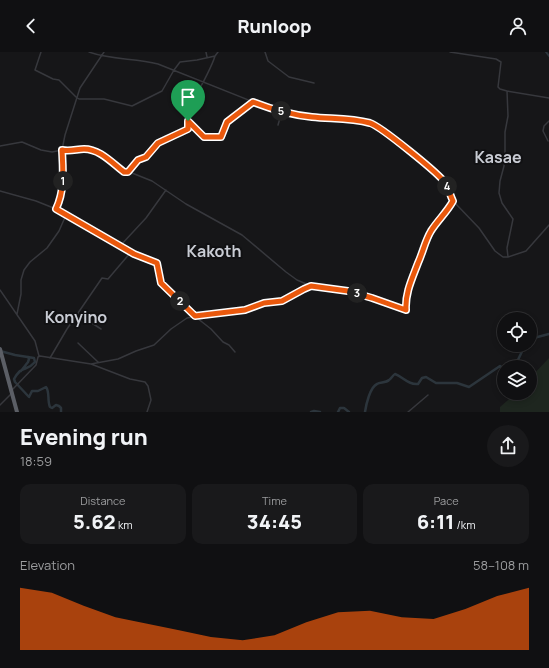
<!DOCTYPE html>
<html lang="en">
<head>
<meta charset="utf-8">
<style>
  body { margin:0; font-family:Manrope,sans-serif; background:#19191b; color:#f1f3f6; height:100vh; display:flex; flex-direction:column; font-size:15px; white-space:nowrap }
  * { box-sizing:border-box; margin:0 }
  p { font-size:13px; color:#9c9d9f }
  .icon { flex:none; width:22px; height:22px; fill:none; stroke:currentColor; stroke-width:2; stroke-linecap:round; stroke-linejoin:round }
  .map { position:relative; height:360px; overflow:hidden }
  .side { display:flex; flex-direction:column; background:#101012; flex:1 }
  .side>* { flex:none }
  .buttons { position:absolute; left:497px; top:260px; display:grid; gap:8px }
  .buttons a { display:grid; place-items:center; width:40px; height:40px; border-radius:50%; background:#101012; box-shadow:0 2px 6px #0003,0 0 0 1px #303032; font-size:20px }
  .pin { position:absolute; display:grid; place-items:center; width:34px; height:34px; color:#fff; margin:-41px -17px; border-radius:50% 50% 50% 0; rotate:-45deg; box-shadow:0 0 4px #0007 }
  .pin .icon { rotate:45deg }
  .km { position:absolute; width:20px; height:20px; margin:-10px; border-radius:50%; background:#222; color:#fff; font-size:11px; line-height:20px; text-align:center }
  .round { display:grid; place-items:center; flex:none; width:42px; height:42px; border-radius:21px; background:#19191b }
  .head { display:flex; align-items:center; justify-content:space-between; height:68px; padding:0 20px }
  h1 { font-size:22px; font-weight:800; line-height:30px }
  .figures { display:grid; grid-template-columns:repeat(3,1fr); gap:6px; height:68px; padding:4px 20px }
  .figures div { display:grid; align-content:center; border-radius:10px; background:#19191b; text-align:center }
  .figures b { font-size:20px; font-weight:800 }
  .figures small { font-size:11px; font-weight:400 }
  .figures p { font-size:11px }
  .chart { height:112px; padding:8px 20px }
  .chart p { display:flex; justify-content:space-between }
  .chart svg { width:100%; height:72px; margin-top:4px; fill:#ea580c; opacity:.7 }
  header { display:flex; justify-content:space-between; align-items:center; height:52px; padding:0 20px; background:#101012; font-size:18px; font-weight:800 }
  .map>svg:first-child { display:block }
</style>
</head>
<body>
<header><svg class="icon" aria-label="back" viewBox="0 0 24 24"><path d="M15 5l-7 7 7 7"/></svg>Runloop<svg class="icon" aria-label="person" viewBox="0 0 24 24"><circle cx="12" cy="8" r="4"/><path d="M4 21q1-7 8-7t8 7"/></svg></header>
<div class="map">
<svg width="549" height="360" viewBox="0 0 549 360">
  <rect width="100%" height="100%" fill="#161618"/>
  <!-- green -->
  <path fill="#1e261f" d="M549 306V360H500V355L516 341H530V326Z"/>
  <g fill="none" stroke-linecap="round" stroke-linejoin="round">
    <!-- canal -->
    <path stroke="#2c353c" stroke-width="2" d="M546 0 549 4"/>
    <!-- river -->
    <path stroke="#2c353c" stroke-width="2.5" d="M530 287 549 282
      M0 299 15 303 34 306 35 310C29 317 26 315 20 319 18 321 15 325 14 327L15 330 29 345 32 339H38L46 335C50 340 47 348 50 355L52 356 56 353 59 354 61 356V360
      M513 315 517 310 525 293
      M21 319 28 310 29 307 28 305
      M311 360 314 359 320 360
      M338 360 340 356H344L349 360
      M365 360C366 353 370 335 377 332 380 330 386 331 389 328 391 327 393 323 395 322 403 325 408 333 418 332L422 326 426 325 436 331H457L469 335 500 314 504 317"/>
    <!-- minor -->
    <path stroke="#37383d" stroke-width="1.5" d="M41 0 35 18 53 27 59 28 76 45 79 47H104L132 54 162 39 174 18
      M89 0C111 8 135 6 158 12L271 57 306 64 338 66 362 70 378 75 444 129 455 151 479 176 495 199 503 205H508L526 199 549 173
      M206 0 207 5
      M218 0 215 4C213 11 202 34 197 40 194 45 189 47 186 52 179 63 195 78 204 85H221L227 69 253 50
      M265 0 268 9 289 25 314 31
      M450 0 496 7 501 10 498 35 500 37 507 39 508 64 505 80V99L504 114 500 129 499 141 502 151 513 167 507 196 508 205
      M174 18 180 10 197 8 215 4
      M507 39 549 46
      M278 73 282 59
      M188 77V69
      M548 89 543 79 544 74 549 69
      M0 94 22 90 41 98 52 100 62 98 71 99 85 97 102 102 124 120 127 119 152 129 186 152 242 183 286 220 297 228 311 234
      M128 120 138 108 147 105 154 94 158 91 193 74
      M0 139 36 149 56 157 61 144 63 137 62 98 65 83 80 36 104 0
      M56 157 134 202 157 211 159 227 166 237 197 266 211 277 223 290 229 293 235 300
      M120 194 146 166 166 138
      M0 238 35 289 39 304
      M17 262 21 242V228L24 218 30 210 47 196 59 179 66 163
      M78 262 101 277
      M78 291 98 310
      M50 306 67 277 102 226 108 227 131 200
      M91 312 130 327 145 330 148 334 151 348 147 360
      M12 338 36 313 38 305 40 304 91 312 118 307 136 299 154 293 171 277 187 266 222 260 245 258 264 251 282 249 304 237 311 234 348 239 372 246 406 258C405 241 412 227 418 211 423 200 424 189 431 179 438 168 447 160 453 149
      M0 353 11 342
      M408 360 428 343"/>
    <!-- trunk -->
    <path stroke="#5b5e65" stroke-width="4" d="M0 297 17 360"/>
  </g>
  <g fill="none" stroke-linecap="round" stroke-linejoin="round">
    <!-- route casing -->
    <g stroke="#fff" stroke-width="8">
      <path id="route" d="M253 50C271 57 292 63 312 65 331 67 350 66 370 71 380 74 440 122 446 132 449 137 450 143 453 149 447 160 438 168 431 179 425 189 423 200 418 211 412 227 405 241 406 258L372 246 348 239 311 234 304 237 282 249 264 251 245 258 195 264 161 231 157 211 134 202 56 157C65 138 63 118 62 98 70 100 77 97 84 97 100 97 112 111 124 120H128L138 108 146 105 158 91 188 77V69L204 85H221L227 70Z"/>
    </g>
    <!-- route -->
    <use href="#route" stroke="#ea580c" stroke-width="5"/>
  </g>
  <g text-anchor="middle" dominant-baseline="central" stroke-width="4" stroke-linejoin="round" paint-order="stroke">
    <!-- quarter labels -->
    <g font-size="16" font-weight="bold" fill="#c9ccd4" stroke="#111113">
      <text x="498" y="105">Kasae</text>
      <text x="214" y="199">Kakoth</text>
      <text x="76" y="265">Konyino</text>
    </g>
  </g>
</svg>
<div class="buttons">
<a><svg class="icon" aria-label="locate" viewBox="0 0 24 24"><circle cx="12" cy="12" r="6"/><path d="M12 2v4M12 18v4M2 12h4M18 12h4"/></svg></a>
<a><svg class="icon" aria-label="layers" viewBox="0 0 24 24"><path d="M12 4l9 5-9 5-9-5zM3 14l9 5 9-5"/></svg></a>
</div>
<div class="pin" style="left:188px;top:69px;background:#1e9e55"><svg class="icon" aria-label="arrive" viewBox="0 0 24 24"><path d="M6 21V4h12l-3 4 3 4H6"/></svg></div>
<b class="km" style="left:63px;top:129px">1</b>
<b class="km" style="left:180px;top:249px">2</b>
<b class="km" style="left:357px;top:241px">3</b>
<b class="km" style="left:447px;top:134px">4</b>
<b class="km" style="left:281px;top:59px">5</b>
</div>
<section class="side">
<div class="head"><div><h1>Evening run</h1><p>18:59</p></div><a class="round"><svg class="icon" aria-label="share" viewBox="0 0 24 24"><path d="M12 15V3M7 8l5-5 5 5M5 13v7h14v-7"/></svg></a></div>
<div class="figures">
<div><p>Distance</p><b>5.62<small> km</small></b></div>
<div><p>Time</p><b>34:45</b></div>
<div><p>Pace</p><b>6:11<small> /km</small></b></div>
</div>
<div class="chart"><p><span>Elevation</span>58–108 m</p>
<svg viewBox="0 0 160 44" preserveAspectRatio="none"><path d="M0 44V6L10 9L20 17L30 24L40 28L50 32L60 36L70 38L80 35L90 27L100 21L110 20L120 24L130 25L140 19L150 11L160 6V44z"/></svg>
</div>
</section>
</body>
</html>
